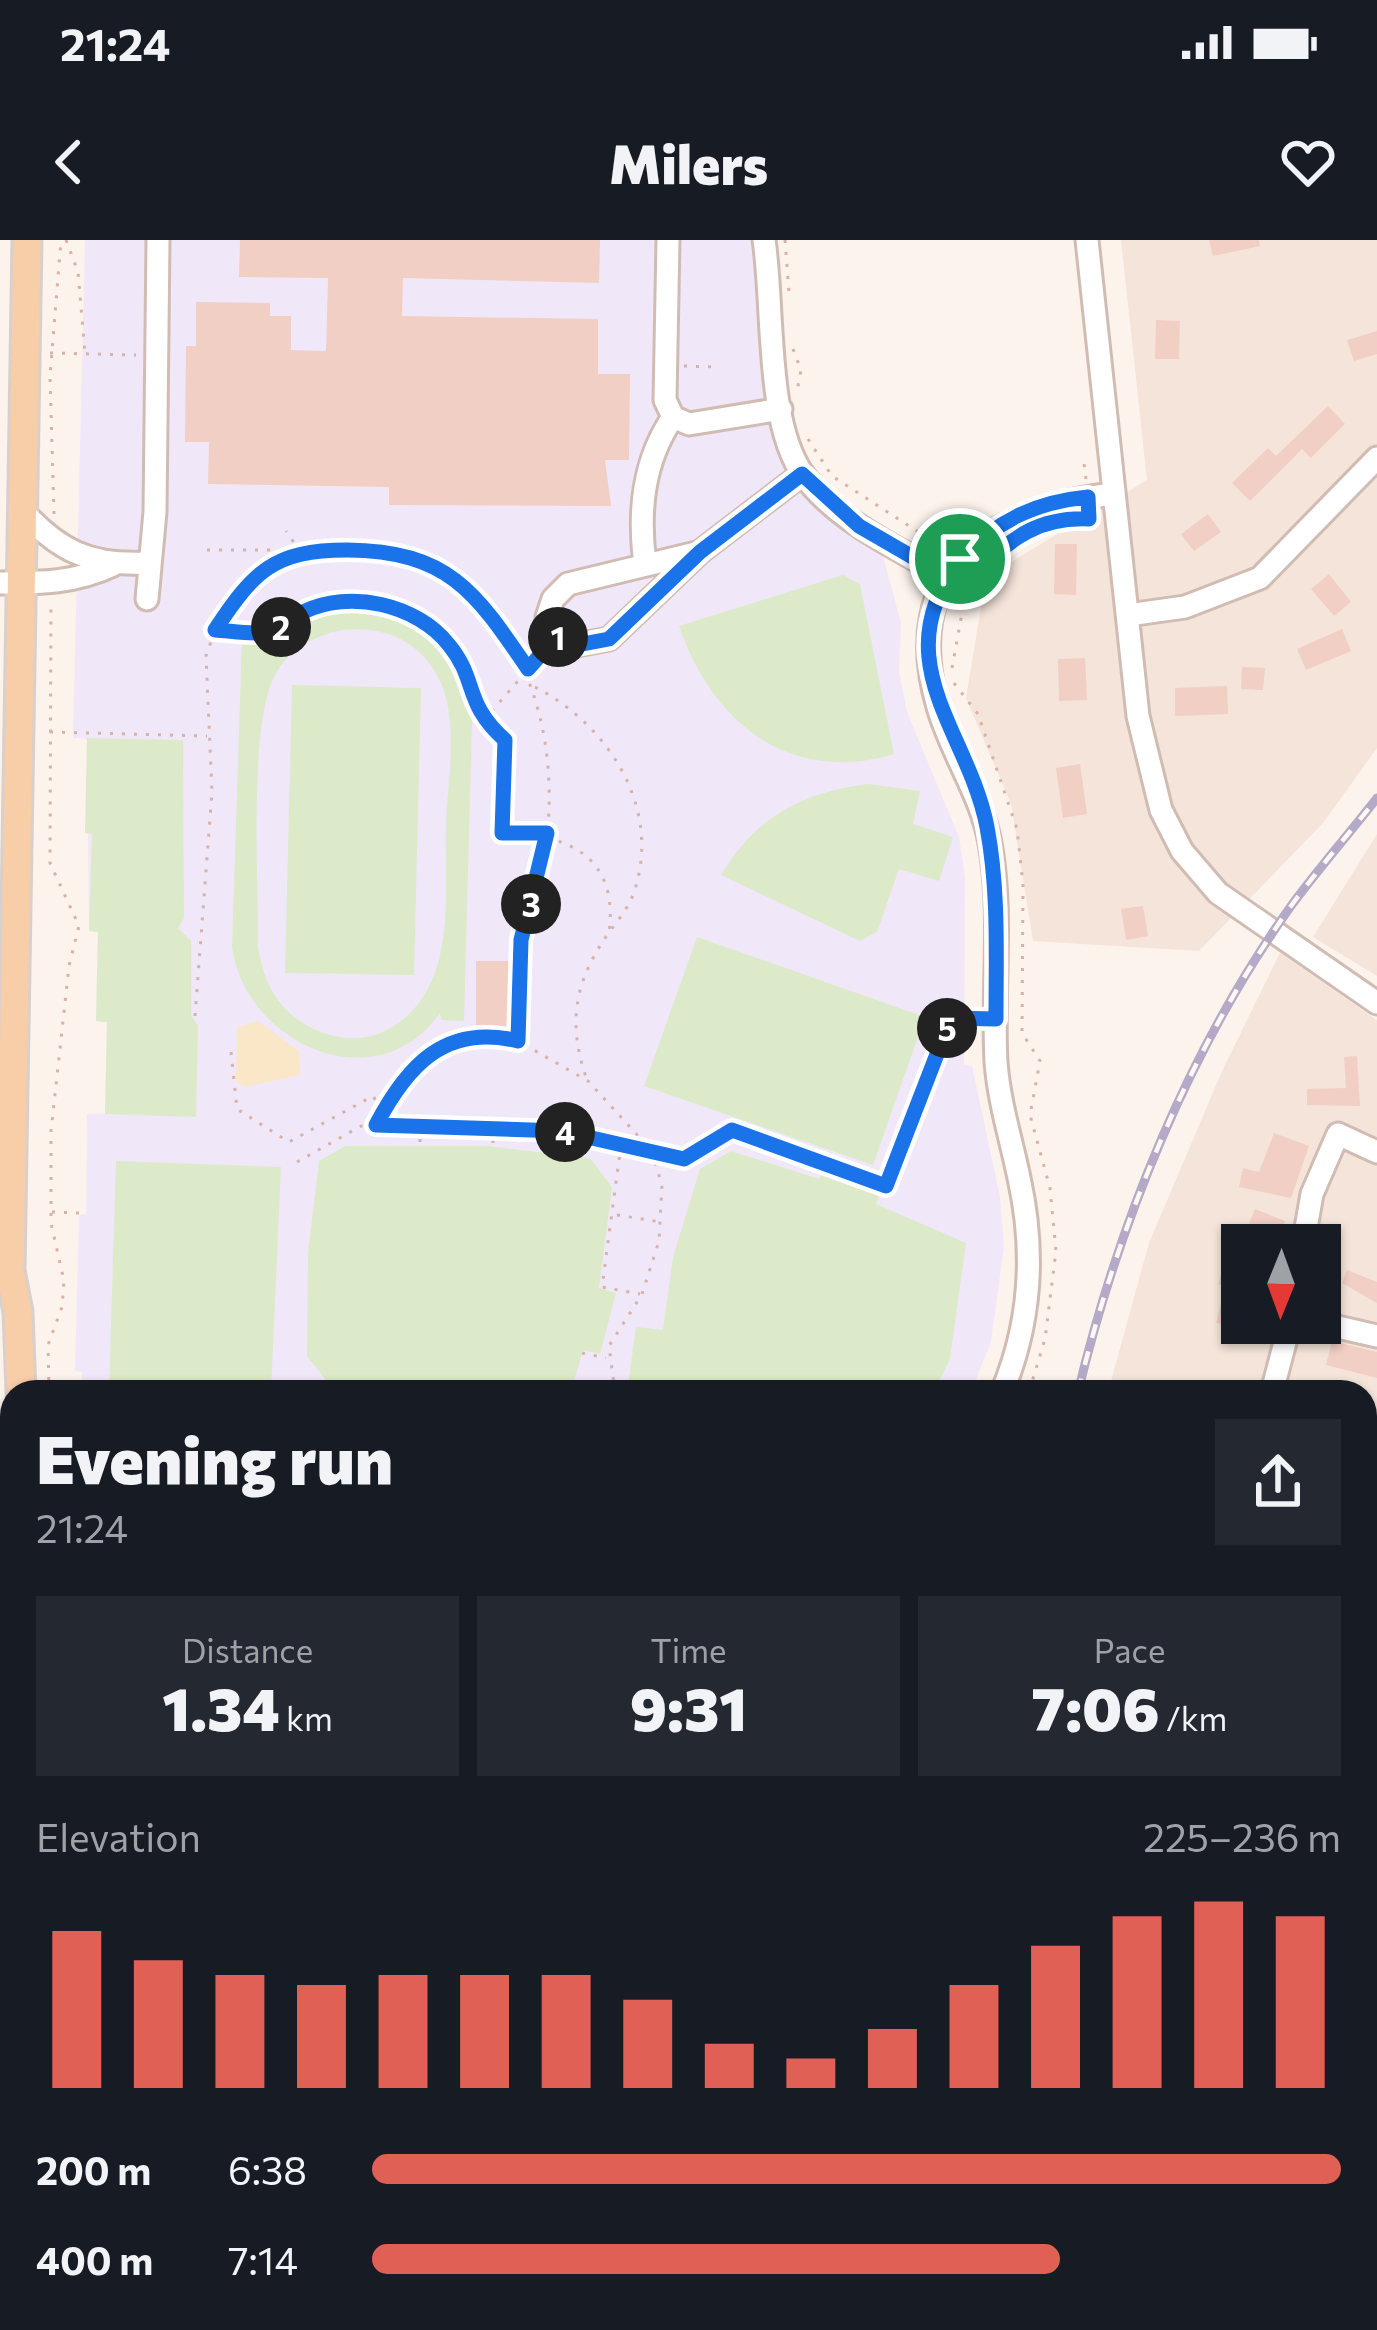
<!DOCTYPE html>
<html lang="en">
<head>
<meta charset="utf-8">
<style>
  body { margin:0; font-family:Commissioner,sans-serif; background:#242831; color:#f1f3f6; height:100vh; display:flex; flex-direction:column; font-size:45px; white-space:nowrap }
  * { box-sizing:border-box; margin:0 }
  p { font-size:39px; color:#9ea1a6 }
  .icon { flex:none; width:66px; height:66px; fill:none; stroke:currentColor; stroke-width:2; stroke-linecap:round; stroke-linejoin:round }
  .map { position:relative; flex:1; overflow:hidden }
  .side { position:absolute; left:0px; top:1140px; width:1377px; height:951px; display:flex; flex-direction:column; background:#171b24; border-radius:36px 36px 0 0; box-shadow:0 3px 9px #0004 }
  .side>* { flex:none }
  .needle { width:78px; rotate:181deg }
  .tools { position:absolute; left:1221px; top:984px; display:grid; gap:24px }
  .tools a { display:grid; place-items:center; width:120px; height:120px; border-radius:0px; background:#171b24; box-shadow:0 3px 9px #0004; font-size:60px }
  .pin { position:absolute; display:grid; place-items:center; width:102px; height:102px; color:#fff; margin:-51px; border:6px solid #fff; border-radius:50%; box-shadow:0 3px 12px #0007 }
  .km { position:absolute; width:60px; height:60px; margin:-30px; border-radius:50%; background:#222; color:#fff; font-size:33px; line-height:60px; text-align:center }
  .round { display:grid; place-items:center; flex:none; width:126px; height:126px; border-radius:0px; background:#242831 }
  .head { display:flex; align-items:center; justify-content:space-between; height:204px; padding:0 36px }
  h1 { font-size:66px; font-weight:800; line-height:90px }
  .figures { display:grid; grid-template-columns:repeat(3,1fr); gap:18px; height:204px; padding:12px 36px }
  .figures div { display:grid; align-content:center; border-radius:0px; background:#242831; text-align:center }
  .figures b { font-size:60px; font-weight:800 }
  .figures small { font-size:33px; font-weight:400 }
  .figures p { font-size:33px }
  .chart { height:336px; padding:24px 36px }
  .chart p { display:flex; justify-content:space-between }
  .chart svg { width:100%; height:216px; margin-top:12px; stroke:#e16056; stroke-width:6 }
  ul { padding:0 36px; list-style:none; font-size:39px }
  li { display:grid; grid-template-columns:192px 144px 1fr; align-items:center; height:90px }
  li i { height:30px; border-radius:15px; background:#e16056 }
  .status { display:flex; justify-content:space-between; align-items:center; height:84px; padding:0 60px; background:#171b24; direction:ltr }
  .status svg { height:33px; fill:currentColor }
  header { display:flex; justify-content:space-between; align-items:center; height:156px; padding:0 36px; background:#171b24; font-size:54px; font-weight:800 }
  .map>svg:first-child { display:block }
</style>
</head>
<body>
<div class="status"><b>21:24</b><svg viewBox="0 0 49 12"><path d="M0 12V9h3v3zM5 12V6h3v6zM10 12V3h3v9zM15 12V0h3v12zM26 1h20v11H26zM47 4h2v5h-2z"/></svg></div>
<header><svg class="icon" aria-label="back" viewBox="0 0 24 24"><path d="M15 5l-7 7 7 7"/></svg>Milers<svg class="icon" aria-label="heart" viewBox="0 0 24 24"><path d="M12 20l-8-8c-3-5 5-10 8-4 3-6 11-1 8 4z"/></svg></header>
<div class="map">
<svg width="1377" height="2090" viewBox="0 0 1377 2090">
  <rect width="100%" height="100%" fill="#fcf3ec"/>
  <!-- residential -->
  <path fill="#f4e4da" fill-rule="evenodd" d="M1121 0H1377V508L1323 583 1199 711 1033 701 1011 564 966 458 986 337 1147 240Z
    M1377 594V736L1313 697Z
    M1280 713 1377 780V2090H1035V2079H1365V1152H1108L1149 1003 1223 829ZM1242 1005H1320V1083H1242Z"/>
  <!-- education -->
  <path fill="#f0e8f9" d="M85 0H753L776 194 880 305 901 383 899 431 907 472 959 597 965 637 964 825 972 826 1000 957 1004 1006 991 1102 971 1152H82V1132L75 1131 79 975 86 974 87 874 105 873 107 782 96 781 98 692 89 691 87 499 73 498Z"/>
  <!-- green -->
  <path fill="#dceaca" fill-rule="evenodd" d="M843 335 860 344 894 514C789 546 712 482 679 386Z
    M355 365 387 370 427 391 451 417 466 445 472 480 464 781 441 780 440 773C376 864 245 803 232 707L242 398H268L269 405 314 371ZM342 390C381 386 415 398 436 433 461 476 447 540 446 587 444 656 459 749 389 789 364 803 335 800 310 787 277 770 263 741 258 706 259 643 248 485 275 435 289 409 314 396 342 390Z
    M292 445 421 448 414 735 285 733Z
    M87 498 183 500 184 678 178 688 191 701V775L198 786 196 877 105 874 107 782 96 781 98 692 89 691 92 594 85 593Z
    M869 544 920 551 913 584 953 597 939 641 899 629 877 692 860 701 721 635C756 577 802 552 869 544Z
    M697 697 925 777 873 925 644 846Z
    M345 906H487L590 918 612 947 599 1048 616 1053 600 1114 583 1110 571 1152H335L307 1116 308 1013 319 921Z
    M731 911 819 939 824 929 880 954 876 964 966 1003 950 1119 934 1152H655L628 1145 636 1087 663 1090 673 1017 700 929Z
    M116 921 281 927 271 1152H109Z
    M12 1656V2079H982V2090H0V1925Z"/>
  <!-- sand -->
  <path fill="#fae7c8" d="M258 781 299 811 300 835 245 847 236 841 237 787Z"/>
  <!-- building -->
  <path fill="#f1cfc4" d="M240 0H600L599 43 403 38 402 76 598 79V134H630L629 220H605L611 266 389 265V247L208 244 209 202H185L186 106H196V62L270 63V76H291V110L326 111 328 38 239 37Z
    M1209 0H1259L1260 6 1213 16Z
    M1156 80 1180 81 1179 119H1155Z
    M1377 91V114L1354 121 1347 100Z
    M1328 166 1345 184 1311 218 1302 209 1250 261 1232 243 1268 208 1276 216Z
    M1208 274 1221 292 1194 311 1181 294Z
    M1055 304H1077L1076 355 1054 354Z
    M1329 334 1351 362 1334 376 1311 349Z
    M1342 389 1351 411 1306 430 1297 409Z
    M1085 418 1087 460 1059 461 1058 419Z
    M1242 427 1265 428 1263 450 1241 449Z
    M1227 446 1228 474 1175 476V448Z
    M1080 524 1087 574 1063 578 1056 528Z
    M1143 666 1148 696 1126 700 1121 669Z
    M476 721H511L510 788 476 787Z
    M1357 816 1360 866 1307 865V849L1346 848 1344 817Z
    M1274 893 1309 906 1291 958 1239 947 1243 928 1259 932Z
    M1255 969 1285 981 1276 1004 1246 991Z
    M1347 1030 1377 1042V1063L1342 1043Z
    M1222 1031 1242 1037V1090L1216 1083 1225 1047 1218 1044Z
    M1332 1101 1377 1112V1138L1326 1125Z"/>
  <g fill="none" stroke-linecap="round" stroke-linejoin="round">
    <!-- minor casing -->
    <g stroke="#d1bcb3" stroke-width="27">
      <path id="minor" d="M668 0 665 160 673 177 689 184 781 169
        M764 0C774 65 765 183 804 236 839 283 898 308 947 337
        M1087 0 1138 476 1161 570 1182 611 1218 653 1377 763
        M20 268C58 311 90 326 147 323
        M700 312 568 344 553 359 547 377 557 396 571 406 609 399 700 312 802 234
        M645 324C638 271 643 221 673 177
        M0 343C41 343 75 343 113 325
        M147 359 155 272 158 0
        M1128 375 1185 367 1260 338 1377 218
        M1303 1005 1312 954 1338 894 1377 912
        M1320 1083 1377 1096
        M1002 1152C1031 1083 1035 1010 1019 938 1011 899 999 862 996 822 992 749 1003 675 990 603 981 554 952 515 938 467 898 329 991 268 1113 254
        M1272 1152 1290 1083
        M1365 1358 1377 1313
        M1365 1649 1377 1640
        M1365 1867 1377 1860
        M0 2064H12
        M71 2090 74 2079
        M1062 2090V2079"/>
    </g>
    <!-- major casing -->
    <g stroke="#d9d0cd" stroke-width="33">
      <path id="major" d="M21 1152 18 1072 10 1031 27 0
        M0 1209 12 1210
        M0 1301 12 1299
        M0 1465 8 1444 12 1333"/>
    </g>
    <!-- path -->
    <path stroke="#d7b2a6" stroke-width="3" stroke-dasharray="3 9" stroke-linecap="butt" d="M66 0 78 32 85 113
      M785 0 789 52
      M793 109 801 130 797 151
      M50 113 136 115
      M684 126 715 127
      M808 199 832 236 943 308
      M1086 239 1084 224 1090 223
      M54 274 50 136 61 0
      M207 310H394C524 355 565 493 544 619 539 647 525 671 522 699 517 731 519 766 518 800
      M215 390C232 390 254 395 272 392 283 390 292 377 303 372 350 349 417 364 449 405 478 440 463 463 505 501L503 593C569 594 619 617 609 693
      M952 428 964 362 989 320
      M954 443 978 474 1017 589 1023 644 1022 793 1040 821 1030 875 1050 948 1056 1011 1045 1099 1029 1152
      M535 447C607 484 663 567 634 652 629 667 619 679 610 691 575 740 567 781 586 837
      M484 480 545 410
      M50 492 207 496
      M195 776 212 552 206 416 215 390 242 350 299 310 286 291
      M231 812 237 869 289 902 373 856 382 871
      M420 887V906
      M493 888V906
      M621 905 602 1047 640 1054
      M297 922 361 886 374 885
      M52 972 79 973
      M617 975 661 982
      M582 1113 606 1118
      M616 1148 644 1152
      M49 1152 48 1105 62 1067 64 1041 51 983V891L69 726 79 686 50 623 51 361
      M615 1152 609 1106 642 1054 659 1001 662 945 651 910 588 841 518 801 469 797 421 818 376 885C438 886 503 881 564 891 604 898 644 909 684 919L732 890 886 946 951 778 976 779
      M0 1181 12 1182
      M0 1947 12 1943
      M137 2079 140 2090
      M520 2079 526 2088
      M731 2079 744 2084 761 2080 764 2090
      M954 2079 955 2090
      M245 2090 250 2079
      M529 2090 559 2079"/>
    <!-- minor -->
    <use href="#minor" stroke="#fff" stroke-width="21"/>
    <!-- major -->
    <use href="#major" stroke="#f7cea8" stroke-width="27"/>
    <!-- rail casing -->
    <g stroke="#b4a9c7" stroke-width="9">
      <path id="rail" d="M1078 1152C1119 982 1189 809 1291 666 1318 629 1349 594 1377 558
        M1015 2090 1016 2079"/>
    </g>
    <!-- rail -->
    <use href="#rail" stroke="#fef8f2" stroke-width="4.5" stroke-dasharray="14" stroke-linecap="butt"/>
  </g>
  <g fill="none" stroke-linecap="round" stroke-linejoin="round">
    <!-- route casing -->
    <g stroke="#fff" stroke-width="24">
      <path id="route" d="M960 319 947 337 859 286 802 234 700 312 609 399 572 406 557 396 528 429C475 351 448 311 347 310 274 310 254 331 215 390 232 391 254 395 271 392 283 390 292 377 303 372 349 349 417 364 449 405 478 440 463 463 505 500L502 593H547L521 700 518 801C445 783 407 826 376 885L561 891 684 919 732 890 886 946 951 778 996 779C996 715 999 651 987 587 968 489 883 423 960 319L978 333C1010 297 1040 277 1089 279L1088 257C1035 262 997 281 960 319"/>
    </g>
    <!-- route -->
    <use href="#route" stroke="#1a73e8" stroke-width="15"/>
  </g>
</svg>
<div class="tools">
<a><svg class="needle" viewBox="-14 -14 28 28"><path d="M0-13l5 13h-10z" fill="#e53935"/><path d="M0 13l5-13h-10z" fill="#9ea1a6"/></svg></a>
</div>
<div class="pin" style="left:960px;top:319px;background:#1e9e55"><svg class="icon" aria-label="arrive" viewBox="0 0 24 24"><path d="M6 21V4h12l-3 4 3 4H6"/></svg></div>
<b class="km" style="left:558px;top:397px">1</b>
<b class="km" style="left:281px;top:387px">2</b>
<b class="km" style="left:531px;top:664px">3</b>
<b class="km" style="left:565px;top:892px">4</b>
<b class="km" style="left:947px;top:788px">5</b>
<section class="side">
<div class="head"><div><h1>Evening run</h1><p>21:24</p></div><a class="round"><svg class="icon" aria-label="share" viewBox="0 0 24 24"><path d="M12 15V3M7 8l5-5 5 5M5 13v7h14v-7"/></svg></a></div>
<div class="figures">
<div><p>Distance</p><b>1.34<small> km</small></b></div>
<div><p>Time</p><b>9:31</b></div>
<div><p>Pace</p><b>7:06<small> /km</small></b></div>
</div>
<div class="chart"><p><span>Elevation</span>225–236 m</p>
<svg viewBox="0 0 160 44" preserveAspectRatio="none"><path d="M5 44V12M15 44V18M25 44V21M35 44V23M45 44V21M55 44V21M65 44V21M75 44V26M85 44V35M95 44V38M105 44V32M115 44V23M125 44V15M135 44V9M145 44V6M155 44V9"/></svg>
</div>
<ul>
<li><b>200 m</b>6:38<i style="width:100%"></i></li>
<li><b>400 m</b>7:14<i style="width:71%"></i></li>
</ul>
</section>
</div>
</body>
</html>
